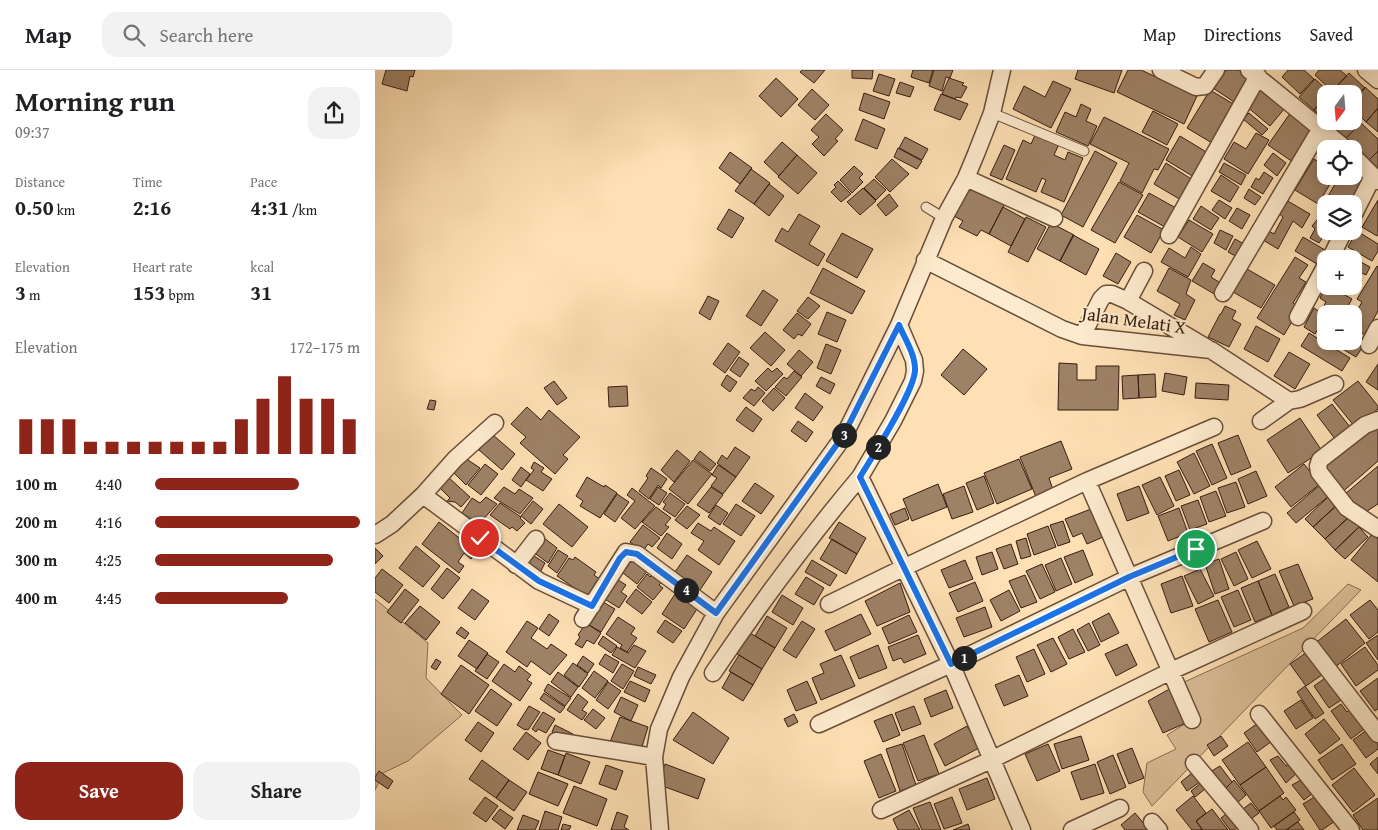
<!DOCTYPE html>
<html lang="en">
<head>
<meta charset="utf-8">
<style>
  body { margin:0; font-family:"Gentium Book Plus",serif; background:#f2f2f2; color:#202124; height:100vh; display:flex; flex-direction:column; font-size:19px; white-space:nowrap }
  * { box-sizing:border-box; margin:0 }
  p { font-size:16px; color:#757577 }
  .icon { flex:none; width:28px; height:28px; fill:none; stroke:currentColor; stroke-width:2; stroke-linecap:round; stroke-linejoin:round }
  .map { position:relative; flex:1; overflow:hidden }
  .details { display:flex; flex-direction:column; background:#fff; width:375px }
  .details>* { flex:none }
  .needle { width:32px; rotate:196deg }
  .fabs { position:absolute; left:942px; top:15px; display:grid; gap:10px }
  .fabs a { display:grid; place-items:center; width:45px; height:45px; border-radius:10px; background:#fff; box-shadow:0 2px 12px #0003; font-size:25px }
  .pin { position:absolute; display:grid; place-items:center; width:42px; height:42px; color:#fff; margin:-21px; border:2px solid #fff; border-radius:50%; box-shadow:0 1px 5px #0007 }
  .km { position:absolute; width:25px; height:25px; margin:-12px; border-radius:50%; background:#222; color:#fff; font-size:14px; line-height:25px; text-align:center }
  .round { display:grid; place-items:center; flex:none; width:52px; height:52px; border-radius:15px; background:#f2f2f2 }
  .headline { display:flex; align-items:center; justify-content:space-between; height:85px; padding:0 15px }
  h1 { font-size:28px; font-weight:700; line-height:38px }
  .metrics { display:grid; grid-template-columns:repeat(3,1fr); gap:8px; height:85px; padding:5px 15px }
  .metrics div { display:grid; align-content:center }
  .metrics b { font-size:21px; font-weight:700 }
  .metrics small { font-size:14px; font-weight:400 }
  .metrics p { font-size:14px }
  .chart { height:140px; padding:10px 15px }
  .chart p { display:flex; justify-content:space-between }
  .chart svg { width:100%; height:90px; margin-top:5px; stroke:#8f2418; stroke-width:6 }
  .primary-button { display:flex; gap:10px; margin-top:auto; padding:10px 15px }
  .primary-button a { flex:1; height:58px; border-radius:15px; background:#8f2418; color:#fff; font-size:20px; font-weight:700; line-height:58px; text-align:center }
  .primary-button a+a { background:#f2f2f2; color:#202124 }
  ul { padding:0 15px; list-style:none; font-size:16px }
  li { display:grid; grid-template-columns:80px 60px 1fr; align-items:center; height:38px }
  li i { height:12px; border-radius:6px; background:#8f2418 }
  header { display:flex; align-items:center; gap:30px; box-sizing:border-box; height:70px; padding:0 25px; background:#fff; border-bottom:1px solid #e0e0e0 }
  header strong { font-size:24px }
  nav { display:flex; gap:28px; margin-inline-start:auto; font-size:18px }
  .search { width:350px; height:45px; background:#f2f2f2; display:flex; align-items:center; gap:12px; box-sizing:border-box; padding:0 18px; border-radius:15px; color:#757577; font-size:19px }
  main { display:flex; flex:1; min-height:0 }
  .map>svg:first-child { display:block }
</style>
</head>
<body>
<header>
<strong>Map</strong>
<div class="search"><svg class="icon" aria-label="search" viewBox="0 0 24 24"><circle cx="10" cy="10" r="6"/><path d="M15 15l6 6"/></svg>Search here</div>
<nav><a>Map</a><a>Directions</a><a>Saved</a></nav>
</header>
<main>
<section class="details">
<div class="headline"><div><h1>Morning run</h1><p>09:37</p></div><a class="round"><svg class="icon" aria-label="share" viewBox="0 0 24 24"><path d="M12 15V3M7 8l5-5 5 5M5 13v7h14v-7"/></svg></a></div>
<div class="metrics">
<div><p>Distance</p><b>0.50<small> km</small></b></div>
<div><p>Time</p><b>2:16</b></div>
<div><p>Pace</p><b>4:31<small> /km</small></b></div>
</div>
<div class="metrics">
<div><p>Elevation</p><b>3<small> m</small></b></div>
<div><p>Heart rate</p><b>153<small> bpm</small></b></div>
<div><p>kcal</p><b>31</b></div>
</div>
<div class="chart"><p><span>Elevation</span>172–175 m</p>
<svg viewBox="0 0 160 44" preserveAspectRatio="none"><path d="M5 44V27M15 44V27M25 44V27M35 44V38M45 44V38M55 44V38M65 44V38M75 44V38M85 44V38M95 44V38M105 44V27M115 44V17M125 44V6M135 44V17M145 44V17M155 44V27"/></svg>
</div>
<ul>
<li><b>100 m</b>4:40<i style="width:70%"></i></li>
<li><b>200 m</b>4:16<i style="width:100%"></i></li>
<li><b>300 m</b>4:25<i style="width:87%"></i></li>
<li><b>400 m</b>4:45<i style="width:65%"></i></li>
</ul>
<div class="primary-button"><a>Save</a><a>Share</a></div>
</section>
<div class="map">
<svg width="1003" height="760" viewBox="0 0 1003 760">
  <rect width="100%" height="100%" fill="#fee0b4"/>
  <filter id="stains"><feTurbulence type="fractalNoise" baseFrequency=".004" numOctaves="4"/><feColorMatrix values="0 0 0 0 .2 0 0 0 0 .09 0 0 0 0 .02 0 0 0 .5 -.17"/></filter>
  <radialGradient id="worn" r=".72"><stop offset=".6" stop-color="#630" stop-opacity="0"/><stop offset="1" stop-color="#630" stop-opacity=".3"/></radialGradient>
  <!-- green -->
  <path fill="#dcbf98" stroke="#8a6e54" d="M973 514 986 520 777 736 768 722 772 693 801 679 792 665 821 647 807 613 928 558Z
    M0 529 53 573 51 608 87 645 33 691 8 703 0 720Z"/>
  <!-- building -->
  <path fill="#9e8266" stroke="#371c11" d="M11 0H40L38 7 35 6 32 21 7 14Z
    M427 0H450L439 13 425 2Z
    M477 0H498L497 9 477 8Z
    M538 0H558L554 13 536 7Z
    M559 0H578L575 8 571 7 567 21 554 16Z
    M703 0H747L739 23 700 9Z
    M753 0H766L822 26 809 54 742 22Z
    M851 0H864L876 8 859 32 838 18Z
    M913 0H929L939 9 925 24 907 7Z
    M944 0H965L972 6 957 21 940 5Z
    M974 3 990 18 979 30V24H960L957 21Z
    M504 4 520 9 514 26 498 21Z
    M401 8 423 29 406 47 384 26Z
    M574 8 589 13 587 15 592 17 586 28 581 27 580 29 567 24Z
    M940 9 955 23 951 24V27L939 40 924 27Z
    M678 11 696 19 676 58 638 39 649 16 670 27Z
    M525 12 539 17 535 27 521 23Z
    M990 17 1003 29V38L991 52 979 40V30Z
    M887 18 910 38 895 56 871 36Z
    M437 19 454 35 440 50 423 35Z
    M835 20 860 35 837 73 812 58Z
    M489 23 515 32 509 49 484 40Z
    M566 24 593 34 585 50 559 40Z
    M951 27V51H964L958 58 939 40Z
    M706 34 716 39 711 51 722 56 713 76 681 62 690 42 701 47Z
    M1003 38V62L991 52Z
    M778 41 803 54 792 75 767 62Z
    M916 42 941 59 918 92 893 75Z
    M874 43 893 59 887 65 868 49Z
    M451 44 468 60 460 69 463 71 449 86 437 74 444 67 436 60Z
    M729 47 794 79 783 100 779 99 767 123 745 111 754 93 715 74Z
    M488 49 510 59 502 79 480 70Z
    M979 50 984 55 970 69 958 58 964 51H979Z
    M986 53 1003 69V81L994 90 970 69Z
    M661 63 684 74 679 85 690 90 693 82 708 88 689 132 666 122 671 110 667 108 661 122 631 109 648 70 656 74Z
    M881 63 894 70 873 104 849 89 859 72 871 79Z
    M805 66 833 83 819 107 791 90Z
    M530 67 553 79 547 90 524 78Z
    M953 71 962 79H951V92L942 85Z
    M407 72 422 85 404 106 389 92Z
    M629 75 640 80 627 110 615 105Z
    M523 78 547 91 542 99 519 87Z
    M720 81 742 93 708 157 686 145Z
    M1003 81V99L994 90Z
    M355 82 377 98 365 114 344 98Z
    M898 83 911 93 902 106 889 95Z
    M422 85 442 103 423 124 403 107Z
    M517 89 534 104 515 122 500 107Z
    M939 89 951 97V106H960L943 134 920 120Z
    M791 93 818 110 806 130 779 114Z
    M849 93 871 105 866 115 844 102Z
    M479 96 488 104 484 108 488 112 477 123 465 110Z
    M376 99 395 113 379 134 360 121Z
    M889 102 898 108 888 124 876 117 881 108 884 110Z
    M846 105 864 117 855 132 836 121Z
    M965 106H978L989 113 976 134H954L950 131Z
    M499 109 511 120 501 130 489 118Z
    M463 111 476 124 466 132 456 122 461 117 459 115Z
    M744 112 768 125 740 173 716 160Z
    M394 114 409 126 394 146 379 134Z
    M595 115 630 133 614 164 606 160 602 166 584 157 588 151 579 146Z
    M488 118 501 131 485 145 472 132Z
    M874 119 886 127 880 135 869 128Z
    M774 123 801 138 790 157 763 142Z
    M514 124 523 136 511 146 502 135Z
    M844 130 857 138 850 149 837 140Z
    M911 130 935 144 927 158 918 151 903 179 888 170 894 161 899 164 908 147 903 143Z
    M1003 130V164L1002 166 987 157Z
    M826 136 844 148 836 160 818 149Z
    M628 137 650 149 636 176 614 164Z
    M862 138 875 145 867 159 854 151Z
    M354 139 369 148 357 168 342 159Z
    M424 144 445 156 434 174 450 184 443 196 400 171 407 158 413 162Z
    M762 145 789 160 776 183 749 167Z
    M946 145 951 148V161H962L957 169 950 164 944 173 935 168 940 159 937 156Z
    M651 147 671 157 653 192 633 182Z
    M814 150 838 164 827 182 803 167Z
    M676 153 699 165 685 191 662 179Z
    M845 160 858 166 851 180 839 173Z
    M982 161 1003 174V181L997 191 973 177Z
    M467 163 498 179 482 208 451 191Z
    M698 165 724 179 711 205 685 191Z
    M928 167 955 183 947 197 920 181Z
    M860 169 871 175 864 188 853 182Z
    M816 177 826 184 813 207 786 192 794 178 810 188Z
    M741 183 756 192 743 214 728 206Z
    M920 187 933 195 924 208 931 212 918 233 925 238 909 265 882 248Z
    M984 191 995 197 991 205 979 199Z
    M828 193 840 200 836 207 847 214 841 225 817 211Z
    M1002 196 1003 197V241L990 265 979 258V246L987 232 982 229Z
    M448 198 490 221 477 244 435 223Z
    M794 198 816 210 811 224 820 230 810 250 799 245 805 234 782 221Z
    M872 199 900 215 886 238 858 222Z
    M951 216H954L977 229 970 241 960 235 955 244H951V259L945 255 940 264 929 257 939 238 945 242 951 232 945 228Z
    M388 220 403 230 386 256 371 246Z
    M333 226 344 231 335 250 324 243Z
    M433 227 445 236 433 249 422 241Z
    M850 236 861 241 857 249 866 254 854 277 833 267 845 244H846Z
    M452 242 471 250 462 272 443 264Z
    M422 243 436 254 427 266 423 264 419 269 408 260Z
    M881 256 905 269 893 292 869 279Z
    M390 262 410 280 396 296 375 278Z
    M934 263 975 288 967 301 926 276Z
    M979 269 989 275 981 287 966 278 970 271H979Z
    M353 273 365 282 350 303 338 294Z
    M451 274 466 280 456 304 442 298Z
    M588 279 612 299 589 325 566 305Z
    M424 280 438 292 426 306 412 294Z
    M914 282 935 294 920 319 899 306Z
    M364 287 374 294 365 307 355 300Z
    M684 293 702 294V310H721V296H744L743 340H683Z
    M1003 294V320L991 312Z
    M393 298 397 302 402 298 408 304 391 321 380 311Z
    M419 301 427 307 411 326 400 317 409 307 412 309Z
    M790 303 812 307 809 325 787 321Z
    M780 304 781 327 764 328 763 305Z
    M352 305 362 312 355 322 346 315Z
    M763 305 764 328 748 329 747 306Z
    M446 307 460 314 455 324 441 316Z
    M179 311 192 328 182 335 169 318Z
    M983 311 1003 336V339L980 357 958 330Z
    M821 313 854 315 853 330 820 328Z
    M252 316 253 336 234 337 233 317Z
    M383 317 390 323 379 336 368 328 376 319 380 321Z
    M399 318 410 328 398 341 387 331Z
    M430 323 448 337 438 351 420 338Z
    M55 330 61 331 59 340 52 339Z
    M957 334 975 357 960 369 942 345Z
    M152 337 166 350 174 340 205 367 188 385 193 389 180 404 145 373 151 367 136 354Z
    M371 337 387 349 378 362 361 350Z
    M925 348 947 381 913 403 892 370Z
    M423 351 438 362 431 372 416 361Z
    M1000 355 1003 359V391L965 424 946 400Z
    M118 365 140 384 127 400 104 380Z
    M863 365 876 397 856 405 843 373Z
    M686 371 697 399 674 408 678 420 661 427 645 387Z
    M837 374 852 408 837 415 821 381Z
    M360 377 375 387 361 407 342 393 347 385 352 389Z
    M302 380 315 391 299 412 286 400Z
    M325 381 341 394 335 401 319 389Z
    M819 383 835 416 819 424 802 392Z
    M90 388 105 398 91 415 78 402Z
    M644 389 657 419 622 434 609 403Z
    M318 390 337 404 313 434 294 419Z
    M159 392 169 398 166 402 177 409 168 421 151 410 159 400 156 398Z
    M110 394 123 404 106 425 93 415Z
    M929 394 945 414 916 437 900 417Z
    M343 395 361 407 348 424 336 416 342 408 337 405Z
    M1003 396V434L989 443 970 424Z
    M146 397 155 404 146 417 137 410Z
    M276 398 292 409 286 418 283 415 274 429 264 421 273 408 271 406Z
    M804 400 815 425 801 431 790 406Z
    M881 401 892 426 873 434 863 409Z
    M609 406 619 433 602 440 591 413Z
    M73 407 95 427 86 437 80 432 72 431 75 428 64 417Z
    M212 407 229 417 230 415 242 423 225 448 205 436 208 431 201 426Z
    M785 407 799 436 782 445 767 415Z
    M861 412 870 437 852 443 843 418Z
    M380 413 399 426 386 444 367 431Z
    M563 414 572 437 537 451 528 429Z
    M945 415 954 426 921 453 912 443Z
    M589 416 598 442 577 449 568 424Z
    M764 416 774 443 752 451 742 424Z
    M129 417 140 424 144 419 158 428 145 444 119 428Z
    M283 417 292 423 284 435 275 429Z
    M336 417 348 425 334 443 322 435Z
    M257 418 280 436 260 459 246 448 260 431 252 425Z
    M841 421 851 446 834 452 825 427Z
    M295 423 310 434 300 447 288 439 291 434 288 432Z
    M242 424 254 432 240 452 229 444Z
    M954 426 962 435 938 457 930 449Z
    M111 427 122 434 104 454 87 443 97 428 105 433Z
    M823 430 832 454 815 460 806 436Z
    M158 431 168 439 156 454 146 446Z
    M125 433 146 447 145 448 150 453 142 461 137 457 135 459 115 445Z
    M184 434 213 457 197 477 168 454Z
    M361 434 380 446 366 466 348 454Z
    M341 435 353 443 345 455 333 447Z
    M962 435 974 447 950 469 938 457Z
    M312 436 325 445 312 459 300 450Z
    M281 437 296 448 290 455 294 457 286 466 267 452Z
    M530 438 534 449 520 455 515 444Z
    M804 438 813 463 793 471 783 446Z
    M716 439 728 467 712 474 707 463 698 467 690 449Z
    M974 447 984 457 960 480 950 469Z
    M688 451 695 472 683 476 675 455Z
    M64 452 102 482 96 489 89 483 83 492 89 496 84 503 47 474Z
    M464 452 491 468 482 484 454 468Z
    M323 453 336 461 339 457 360 471 344 495 323 480 329 471 316 463Z
    M268 455 285 468 277 477 273 474 268 481 255 472Z
    M673 456 681 477 659 485 652 464Z
    M984 457 993 467 970 489 960 480Z
    M292 463 307 474 297 489 282 478Z
    M997 464 1003 469V512L976 490Z
    M169 468 182 478 173 493 158 482Z
    M651 468 656 486 646 489 641 471Z
    M457 469 482 484 471 504 445 489Z
    M882 471 896 499 877 508 863 480Z
    M636 474 643 494 629 499 621 479Z
    M41 476 65 496 48 517 24 498Z
    M0 478 8 486 0 494Z
    M183 480 193 486 182 503 173 496Z
    M708 480 718 505 700 513 689 487Z
    M617 482 623 499 607 505 601 487Z
    M861 482 873 509 859 516 846 489Z
    M156 484 170 493 162 508 148 498Z
    M255 485 274 499 262 514 243 499Z
    M312 485 337 502 323 523 297 506Z
    M200 487 221 502 219 505 226 510 214 528 182 506 194 488 198 490Z
    M686 488 697 514 681 521 670 495Z
    M844 489 854 519 840 524 830 494Z
    M437 490 462 505 455 516 430 502Z
    M590 490 598 509 574 518 566 500Z
    M667 494 680 522 665 529 651 501Z
    M923 494 938 529 919 536 904 501Z
    M72 498 85 508 68 529 56 519Z
    M7 499 28 515 14 533 0 522V508Z
    M825 499 839 526 823 534 809 506Z
    M272 504 275 507 278 504 287 512 284 515 288 518 278 530 262 517Z
    M900 504 914 537 897 545 883 511Z
    M650 505 662 532 646 538 634 511Z
    M237 506 251 515 246 522 252 526 244 538 225 526Z
    M807 506 818 536 796 543 786 514Z
    M431 507 449 518 439 535 420 524Z
    M883 511 897 545 880 552 866 518Z
    M600 512 608 531 583 542 574 523Z
    M525 513 535 542 502 556 490 531Z
    M30 519 44 530 26 553 12 542Z
    M97 519 114 531 100 550 83 538Z
    M261 519 277 532 267 544 251 532Z
    M634 520 645 541 626 551 615 530Z
    M863 520 876 550 859 557 846 527Z
    M300 524 322 539 309 559 287 544Z
    M407 525 428 538 418 555 397 542Z
    M223 529 240 539 226 562 209 552Z
    M843 530 857 562 834 572 820 539Z
    M995 530 1003 540V562L994 569 975 545Z
    M45 536 65 552 51 570 30 553Z
    M610 537 617 557 589 567 581 548Z
    M734 543 744 563 726 572 717 552Z
    M174 544 184 551 174 566 164 559Z
    M486 544 496 564 460 581 450 561Z
    M534 545 542 562 514 574 507 558Z
    M392 546 412 558 400 578 380 566Z
    M243 547 260 558 256 564 262 568 252 582 245 578 247 575 231 564Z
    M971 549 990 573 959 598 939 574Z
    M290 550 307 561 298 573 282 562Z
    M152 551 163 558 156 568 172 579 176 574 192 585 175 605 156 591 152 597 131 582Z
    M427 551 440 559 421 588 408 580Z
    M211 553 226 563 219 574 212 570 207 578 200 574 205 567 203 565Z
    M714 553 725 575 713 581 702 560Z
    M86 557 94 563 90 569 81 563Z
    M698 559 710 582 694 589 683 567Z
    M375 563 400 578 387 599 362 584Z
    M543 565 551 584 529 593 526 588 518 591 513 577Z
    M1003 565V590L991 573Z
    M228 566 242 576 236 583 223 574Z
    M678 568 692 594 676 602 662 575Z
    M94 570 113 583 102 599 83 586Z
    M752 574 762 595 741 606 730 584Z
    M259 575 271 581 260 598 237 585 242 577 253 583Z
    M503 575 512 598 484 609 475 587Z
    M990 577 1003 595V600L981 616 966 594Z
    M659 579 670 604 652 612 641 587Z
    M935 580 951 602 931 616 915 594Z
    M112 584 124 592 112 609 100 601Z
    M230 584 244 592 238 603 224 594Z
    M364 585 387 599 378 615 354 601Z
    M466 585 480 616 446 630 437 608 449 603 445 594Z
    M208 586 219 594 213 603 202 595Z
    M61 589 66 592 61 600 56 597Z
    M198 593 213 604 204 617 189 605Z
    M129 594 140 602 144 596 156 605 152 610 157 613 145 631 117 611Z
    M247 594 259 601 248 619 236 611Z
    M86 595 114 615 94 644 66 624Z
    M263 597 281 605 276 614 259 606Z
    M219 601 233 611 220 628 207 618Z
    M183 602 203 617 196 627 176 612Z
    M356 602 378 615 368 631 347 618Z
    M644 605 653 626 629 636 620 615Z
    M953 606 969 628 954 638 939 616Z
    M1003 608V639L1000 641 985 621Z
    M255 611 275 620 270 632 249 622Z
    M432 611 442 633 421 641 412 620Z
    M233 612 246 621 233 639 221 630Z
    M173 614 196 628 190 636 169 621Z
    M930 616 949 643 940 649 922 622Z
    M798 617 813 652 788 663 773 631Z
    M116 619 137 634 122 656 100 641Z
    M571 620 578 638 556 647 549 629Z
    M169 623 190 637 185 643 165 629Z
    M203 624 213 632 207 640 212 643 207 650 192 640Z
    M246 627 263 635 256 651 239 642Z
    M926 630 938 648 921 659 909 641Z
    M966 634 972 642 978 637 993 656 976 669 956 641Z
    M154 636 165 642 153 660 151 659 150 660 142 655Z
    M539 636 546 654 527 661 520 643Z
    M218 639 230 648 221 659 209 650Z
    M168 642 180 649 171 663 163 659 161 662 157 659Z
    M318 642 354 668 338 694 298 670Z
    M419 644 423 652 413 657 409 649Z
    M517 644 525 665 508 672 499 651Z
    M245 647 273 657 266 680 235 672Z
    M949 649 965 669 945 684 930 664Z
    M103 652 119 663 106 682 90 670Z
    M883 653 897 671 882 682 869 663Z
    M180 655 198 664 194 670 177 662Z
    M592 656 604 678 570 696 559 674Z
    M992 660 1003 675V679L991 688 978 670Z
    M151 662 166 673 153 690 138 679Z
    M549 665 564 704 543 711 528 673Z
    M706 666 714 690 687 699 679 674Z
    M846 666 853 676 839 686 832 675Z
    M873 672 891 697 865 715 847 690Z
    M527 674 541 715 525 721 511 679Z
    M673 674 685 701 662 711 650 684Z
    M967 674 981 694 957 710 943 690Z
    M757 678 769 708 754 714 742 684Z
    M173 680 190 686 183 705 166 699Z
    M191 683 215 692 206 714 183 705Z
    M506 684 521 721 504 728 489 691Z
    M738 685 751 717 735 724 722 692Z
    M903 686 911 696 915 691 924 701 911 713 895 690Z
    M1003 687V704L995 694Z
    M107 690 134 710 121 728 94 709Z
    M290 694 330 709 323 729 282 714Z
    M720 694 729 723 706 730 696 702Z
    M231 695 248 701 241 720 224 714Z
    M845 696 857 712 850 719 835 702Z
    M891 697 909 723 884 741 865 715Z
    M979 698 1000 725 978 742 957 715Z
    M4 701 18 711 13 719 0 710V707Z
    M163 702 193 714 183 736 154 724Z
    M817 703 825 712 812 721 806 712Z
    M612 708 620 729 592 740 584 719Z
    M134 710 152 722 139 741 121 728Z
    M859 710 871 725 862 733 850 719Z
    M926 710 938 723 929 730 917 715Z
    M826 713 830 719 820 727 816 721Z
    M199 716 232 729 222 756 188 743Z
    M818 726 831 743 821 751 827 759 825 760H817L801 740Z
    M905 726 908 730 911 727 921 740 896 758 884 741Z
    M941 726 963 749 947 760H945L928 734Z
    M110 727 123 736 111 752 98 743Z
    M577 727 587 753 569 759 559 734Z
    M1003 728V760H988L978 745Z
    M555 732 566 760H547L538 738Z
    M876 733 884 743 876 749 868 739Z
    M125 739 138 748 130 759 117 749Z
    M837 739 853 760H825L827 759 821 751Z
    M534 740 545 760H523L518 749Z
    M170 741 187 747 183 760H164Z
    M242 742 253 746 249 757 254 760H236Z
    M919 742 925 750 911 760H902L899 756Z
    M760 743 774 760H750L746 755Z
    M851 744 856 750 858 748 865 756 859 760H855L846 748Z
    M148 745 164 751 160 760H142Z
    M923 752 929 760H911Z
    M188 754 196 756 194 760H186Z
    M593 754 595 760H578Z"/>
  <g fill="none" stroke-linecap="round" stroke-linejoin="round">
    <!-- service casing -->
    <g stroke="#694d3a" stroke-width="11">
      <path id="service" d="M617 43 709 81
        M551 137 569 148"/>
    </g>
    <!-- minor casing -->
    <g stroke="#694d3a" stroke-width="19">
      <path id="minor" d="M786 0 821 17 830 16 841 0
        M874 0 971 79
        M991 0 1003 10
        M979 87 1003 111
        M591 108 679 148
        M979 144 998 106
        M794 165 883 6
        M955 189 969 161
        M550 190 687 259 707 266 836 280 914 331 925 329 960 314
        M848 223 946 58
        M753 231 832 278
        M923 247 951 195
        M524 255 539 290 540 301 538 311 518 351 485 407 576 594 647 760
        M707 266 726 229 731 224H737L753 231 769 201
        M994 275 1003 258
        M1003 350 990 355 945 390 943 396 944 402 972 438 1003 459
        M886 351 914 331
        M712 411 817 650
        M48 425 80 389 120 353
        M0 465 17 454 48 425 164 511 217 536
        M141 495 161 469
        M454 534 530 497 712 411 839 357
        M208 549 251 482 262 484 341 543
        M936 577 1003 664
        M338 603C384 535 432 470 485 407
        M884 644 976 760
        M444 654 576 594 755 507 888 451
        M181 671 279 687
        M819 693 875 760
        M506 740 616 690 796 601 928 541
        M777 752 784 760
        M285 760 279 687 284 659 306 607 341 543 469 366 524 255 569 148 591 108 601 84 617 43 627 0
        M697 760 745 738"/>
    </g>
    <!-- service -->
    <use href="#service" stroke="#feebce" stroke-width="9"/>
    <!-- minor -->
    <use href="#minor" stroke="#feebce" stroke-width="16"/>
  </g>
  <g fill="none" stroke-linecap="round" stroke-linejoin="round">
    <!-- route casing -->
    <g stroke="#fff" stroke-width="10">
      <path id="route" d="M105 468 164 511 217 536 245 488 251 482 262 484 341 543 468 366 524 255C530 269 540 284 540 299 541 319 497 387 485 407L576 594 754 507 821 479"/>
    </g>
    <!-- route -->
    <use href="#route" stroke="#1a73e8" stroke-width="6"/>
  </g>
  <g text-anchor="middle" dominant-baseline="central" stroke-width="4" stroke-linejoin="round" paint-order="stroke">
    <!-- street labels -->
    <g font-size="18" fill="#371c11" stroke="#feebce">
      <text transform="translate(759 250) rotate(8)">Jalan Melati X</text>
    </g>
  </g>
  <rect width="100%" height="100%" filter="url(#stains)"/>
  <rect width="100%" height="100%" fill="url(#worn)"/>
</svg>
<div class="fabs">
<a><svg class="needle" viewBox="-14 -14 28 28"><path d="M0-13l5 13h-10z" fill="#e53935"/><path d="M0 13l5-13h-10z" fill="#757577"/></svg></a>
<a><svg class="icon" aria-label="locate" viewBox="0 0 24 24"><circle cx="12" cy="12" r="6"/><path d="M12 2v4M12 18v4M2 12h4M18 12h4"/></svg></a>
<a><svg class="icon" aria-label="layers" viewBox="0 0 24 24"><path d="M12 4l9 5-9 5-9-5zM3 14l9 5 9-5"/></svg></a>
<a>+</a>
<a>−</a>
</div>
<div class="pin" style="left:821px;top:479px;background:#1e9e55"><svg class="icon" aria-label="arrive" viewBox="0 0 24 24"><path d="M6 21V4h12l-3 4 3 4H6"/></svg></div>
<div class="pin" style="left:105px;top:468px;background:#d93025"><svg class="icon" aria-label="check" viewBox="0 0 24 24"><path d="M5 12l5 5 9-10"/></svg></div>
<b class="km" style="left:589px;top:588px">1</b>
<b class="km" style="left:503px;top:377px">2</b>
<b class="km" style="left:469px;top:365px">3</b>
<b class="km" style="left:311px;top:520px">4</b>
</div>
</main>
</body>
</html>
